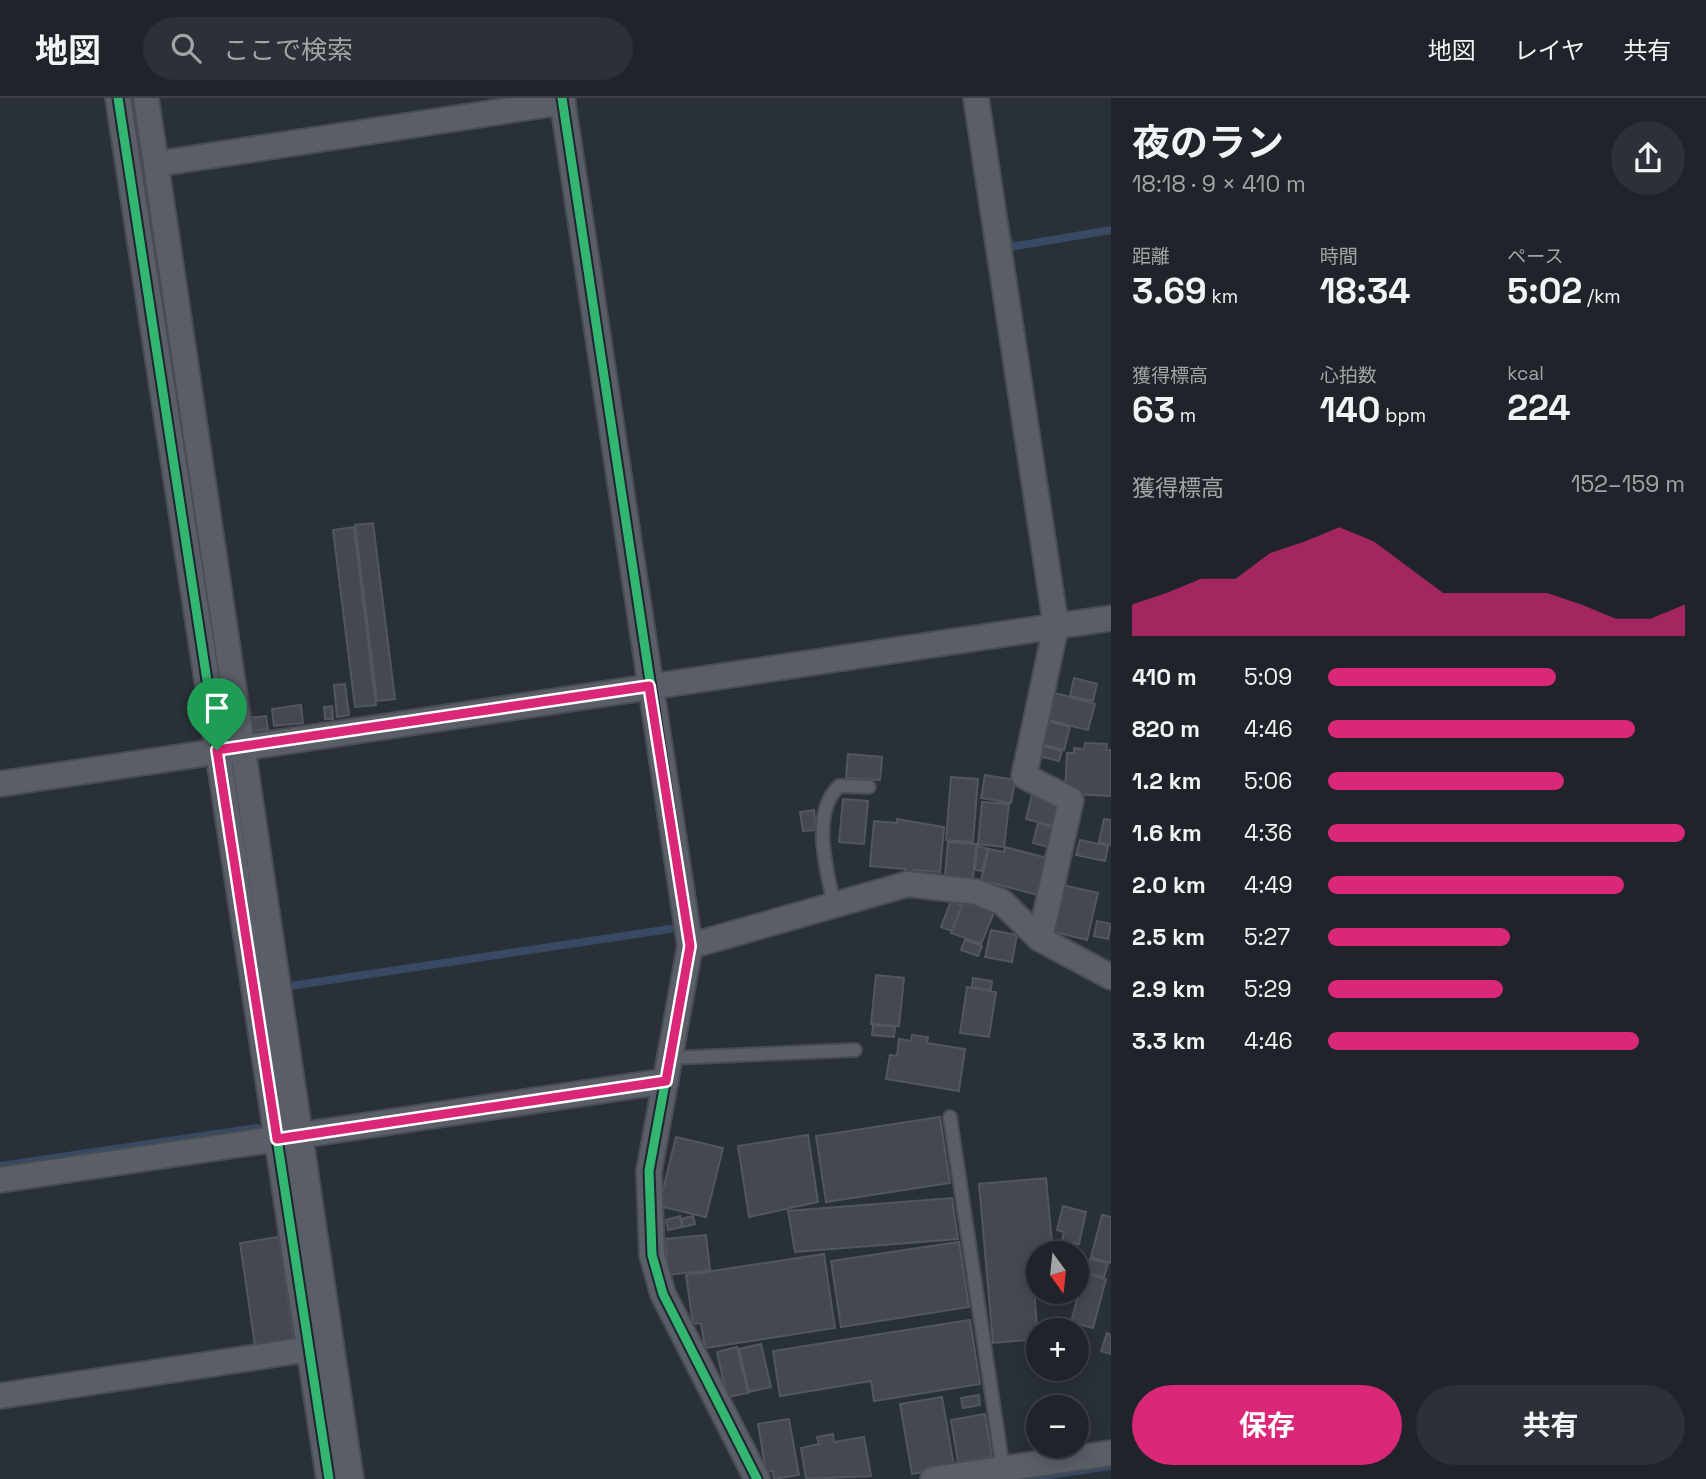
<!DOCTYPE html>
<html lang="ja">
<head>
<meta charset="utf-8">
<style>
  body { margin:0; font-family:"Space Grotesk","Noto Sans JP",sans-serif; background:#2d3036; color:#f1f3f6; height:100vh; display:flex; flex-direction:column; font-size:26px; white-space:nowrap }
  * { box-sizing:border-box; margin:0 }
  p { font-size:23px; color:#a2a4a8 }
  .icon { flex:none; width:38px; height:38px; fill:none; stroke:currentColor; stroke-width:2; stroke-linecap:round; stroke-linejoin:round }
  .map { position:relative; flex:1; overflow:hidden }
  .details { display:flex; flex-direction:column; background:#20242a; width:595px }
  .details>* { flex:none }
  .needle { width:46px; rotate:165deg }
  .buttons { position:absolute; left:1026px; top:1143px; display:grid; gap:14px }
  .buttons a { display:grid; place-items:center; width:63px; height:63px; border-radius:50%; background:#20242a; box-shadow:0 4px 18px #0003,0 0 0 2px #3d4147; font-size:35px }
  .pin { position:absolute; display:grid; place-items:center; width:60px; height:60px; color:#fff; margin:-72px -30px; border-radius:50% 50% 50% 0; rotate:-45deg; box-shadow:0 0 7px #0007 }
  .pin .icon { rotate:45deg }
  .round { display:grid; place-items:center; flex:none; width:74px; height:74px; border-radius:37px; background:#2d3036 }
  .headline { display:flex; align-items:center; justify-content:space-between; height:119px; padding:0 21px }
  h1 { font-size:38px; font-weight:700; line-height:52px }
  .metrics { display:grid; grid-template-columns:repeat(3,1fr); gap:10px; height:119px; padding:7px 21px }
  .metrics div { display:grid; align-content:center }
  .metrics b { font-size:35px; font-weight:700 }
  .metrics small { font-size:19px; font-weight:400 }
  .metrics p { font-size:19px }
  .chart { height:196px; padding:14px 21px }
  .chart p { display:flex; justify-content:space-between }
  .chart svg { width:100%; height:126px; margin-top:7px; fill:#db2777; opacity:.7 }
  .action { display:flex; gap:14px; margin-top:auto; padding:14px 21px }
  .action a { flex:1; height:80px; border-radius:42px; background:#db2777; color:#fff; font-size:28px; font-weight:700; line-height:80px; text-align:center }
  .action a+a { background:#2d3036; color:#f1f3f6 }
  ul { padding:0 21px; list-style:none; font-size:23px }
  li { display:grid; grid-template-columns:112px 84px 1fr; align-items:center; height:52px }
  li i { height:18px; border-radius:9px; background:#db2777 }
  header { display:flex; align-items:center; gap:42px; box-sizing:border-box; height:98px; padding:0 35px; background:#20242a; border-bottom:2px solid #3d4147 }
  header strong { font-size:33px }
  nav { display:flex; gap:38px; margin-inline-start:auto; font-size:24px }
  .search { width:490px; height:63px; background:#2d3036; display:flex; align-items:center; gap:18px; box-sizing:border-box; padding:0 24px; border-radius:38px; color:#a2a4a8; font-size:26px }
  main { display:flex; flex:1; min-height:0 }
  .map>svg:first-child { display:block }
</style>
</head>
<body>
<header>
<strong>地図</strong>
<div class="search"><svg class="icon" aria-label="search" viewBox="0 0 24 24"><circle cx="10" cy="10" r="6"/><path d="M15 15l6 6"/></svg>ここで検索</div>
<nav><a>地図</a><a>レイヤ</a><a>共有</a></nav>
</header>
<main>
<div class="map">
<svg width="1111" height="1381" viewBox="0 0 1111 1381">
  <rect width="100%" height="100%" fill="#2a3038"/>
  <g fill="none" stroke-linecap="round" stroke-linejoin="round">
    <!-- stream -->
    <path stroke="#384963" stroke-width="8" d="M133 0 228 634
      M1009 142 1010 149 1111 132
      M290 888 670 831
      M0 1068 257 1030
      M1023 1381 1111 1368"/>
  </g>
  <!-- building -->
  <path fill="#444950" stroke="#52575f" stroke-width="2" d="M373 425 395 601 377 603 355 427Z
    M354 429 376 607 355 609 333 432Z
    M1074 580 1097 586 1093 603 1070 598Z
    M345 586 349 617 337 619 334 587Z
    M1055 595 1095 606 1088 632 1048 622Z
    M301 607 303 625 274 628 272 611Z
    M332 608 333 621H325L324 609Z
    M266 618 268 631 250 633 248 620Z
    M1048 623 1070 629 1064 652 1042 646Z
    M1085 645 1107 646 1106 652H1111V698L1072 696 1065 692 1067 655H1074V650L1084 651Z
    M1042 648 1062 653 1059 663 1039 658Z
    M848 656 882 659 880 682 846 680Z
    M985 677 1015 682 1011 705 981 700Z
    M951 679 978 681 973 744 946 742Z
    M1032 697 1065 706 1059 729 1026 721Z
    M843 701 868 703 864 746 839 744Z
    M982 704 1009 706 1004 749 978 746Z
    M814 712 816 732 803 733 800 714Z
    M897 721 944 729 940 774 914 772V775H905V771L870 768 874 723 897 725Z
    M1104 721 1111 722V747L1099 744Z
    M1038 725 1058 731 1053 750 1033 745Z
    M1080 742 1108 748 1105 763 1076 757Z
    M948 744 976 746 973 781 945 778Z
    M977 748 988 751 982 773 975 772Z
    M1005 749 1051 761 1042 798 981 782 989 751 1004 754Z
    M1063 787 1098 795 1087 842 1051 833Z
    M965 800 995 812 981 846 951 835Z
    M951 803 962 807 952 833 941 829Z
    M1097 823 1111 826 1108 841 1094 838Z
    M991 832 1017 837 1012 864 985 859Z
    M965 842 982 848 978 858 961 852Z
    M876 877 904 880 899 928 871 926Z
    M973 880 992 883 991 892 972 889Z
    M967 889 996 894 989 939 960 935Z
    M873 927 895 929 894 939 872 937Z
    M912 937 928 939 927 945 965 951 959 993 886 981 890 957 897 958 899 941 911 943Z
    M940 1019 950 1085 826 1104 816 1038Z
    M808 1037 818 1104 749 1119 738 1048Z
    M676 1039 723 1050 706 1119 659 1108Z
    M1046 1080 1053 1155H1038V1189L1034 1190 1038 1241 993 1245 979 1086Z
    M952 1100 958 1141 795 1154 788 1113Z
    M1063 1108 1086 1114 1079 1146 1062 1143 1064 1134 1057 1132Z
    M1102 1117 1111 1119V1165L1091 1159Z
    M680 1118 682 1129 668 1132 666 1122Z
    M693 1118 695 1126 683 1129 681 1121Z
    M706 1137 710 1172 669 1177 665 1141Z
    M279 1139 294 1243 255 1248 240 1145Z
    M959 1144 969 1209 841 1229 831 1163Z
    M824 1156 835 1230 705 1250 701 1225 693 1226 686 1177Z
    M1090 1161 1108 1165 1104 1179 1086 1175Z
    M1084 1175 1106 1181 1093 1230 1071 1224Z
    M970 1222 980 1286 874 1303 871 1283 780 1298 773 1253Z
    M1107 1235 1111 1237V1256L1101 1253Z
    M761 1246 771 1289 749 1294 739 1251Z
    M737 1249 748 1295 727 1299 717 1254Z
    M979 1297 980 1307 963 1310 961 1300Z
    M942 1299 954 1368 912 1376 900 1306Z
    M985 1316 992 1359 958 1364 951 1322Z
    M789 1321 799 1377 774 1381 773 1373 766 1374 758 1326Z
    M833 1336 834 1344 864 1339 871 1378 806 1381 801 1350 819 1346 817 1339Z"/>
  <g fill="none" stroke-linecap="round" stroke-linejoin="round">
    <!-- lane casing -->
    <g stroke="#484c53" stroke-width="16">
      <path id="lane" d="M834 807C827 772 810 716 839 688L869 689
        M670 960 855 952
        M950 1019 1003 1371"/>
    </g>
    <!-- street casing -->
    <g stroke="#484c53" stroke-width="28">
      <path id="street" d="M118 0 329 1381
        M146 0 351 1381
        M562 0 690 848 649 1073 652 1157 663 1196 757 1381
        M976 0 1056 528 1024 678 1071 702 1040 841
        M156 66 563 4
        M0 686 1111 520
        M690 848 908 786 977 794 1002 804 1040 841 1111 879
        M0 1082 666 983
        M0 1298 309 1251
        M933 1381 1111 1355"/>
    </g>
    <!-- lane -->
    <use href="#lane" stroke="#5a5e66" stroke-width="12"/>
    <!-- street -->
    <use href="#street" stroke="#5a5e66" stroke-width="24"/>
    <!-- cycleway casing -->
    <g stroke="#1d2633" stroke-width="13">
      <path id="cycleway" d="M118 0 329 1381
        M562 0 690 848 649 1073 652 1157 663 1196 757 1381"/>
    </g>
    <!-- cycleway -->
    <use href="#cycleway" stroke="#33b770" stroke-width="9"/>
  </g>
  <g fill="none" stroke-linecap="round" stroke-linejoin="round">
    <!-- route casing -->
    <g stroke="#fff" stroke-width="14">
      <path id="route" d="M649 588 690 848 666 983 277 1041 217 652Z"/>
    </g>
    <!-- route -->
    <use href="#route" stroke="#db2777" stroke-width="9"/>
  </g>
</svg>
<div class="buttons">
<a><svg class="needle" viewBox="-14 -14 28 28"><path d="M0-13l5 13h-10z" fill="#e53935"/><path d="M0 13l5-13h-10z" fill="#a2a4a8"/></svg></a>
<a>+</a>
<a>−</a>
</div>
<div class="pin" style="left:217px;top:652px;background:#1e9e55"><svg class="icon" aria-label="arrive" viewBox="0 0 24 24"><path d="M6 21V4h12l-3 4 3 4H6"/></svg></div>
</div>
<section class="details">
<div class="headline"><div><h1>夜のラン</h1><p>18:18 · 9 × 410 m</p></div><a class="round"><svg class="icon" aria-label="share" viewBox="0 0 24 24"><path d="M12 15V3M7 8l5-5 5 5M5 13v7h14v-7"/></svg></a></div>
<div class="metrics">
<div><p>距離</p><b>3.69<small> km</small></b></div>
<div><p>時間</p><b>18:34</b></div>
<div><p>ペース</p><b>5:02<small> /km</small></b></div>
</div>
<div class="metrics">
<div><p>獲得標高</p><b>63<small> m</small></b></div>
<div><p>心拍数</p><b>140<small> bpm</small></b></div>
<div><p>kcal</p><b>224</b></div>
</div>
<div class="chart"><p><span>獲得標高</span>152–159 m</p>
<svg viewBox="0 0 160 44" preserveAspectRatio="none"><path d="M0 44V33L10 29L20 24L30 24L40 15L50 11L60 6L70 11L80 20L90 29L100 29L110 29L120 29L130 33L140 38L150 38L160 33V44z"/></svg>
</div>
<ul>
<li><b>410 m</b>5:09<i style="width:64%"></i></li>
<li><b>820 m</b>4:46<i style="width:86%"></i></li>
<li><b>1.2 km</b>5:06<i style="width:66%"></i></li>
<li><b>1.6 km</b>4:36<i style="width:100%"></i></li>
<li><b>2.0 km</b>4:49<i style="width:83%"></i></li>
<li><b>2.5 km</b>5:27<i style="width:51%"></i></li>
<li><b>2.9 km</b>5:29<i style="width:49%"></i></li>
<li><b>3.3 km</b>4:46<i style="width:87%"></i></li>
</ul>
<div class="action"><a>保存</a><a>共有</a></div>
</section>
</main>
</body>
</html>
